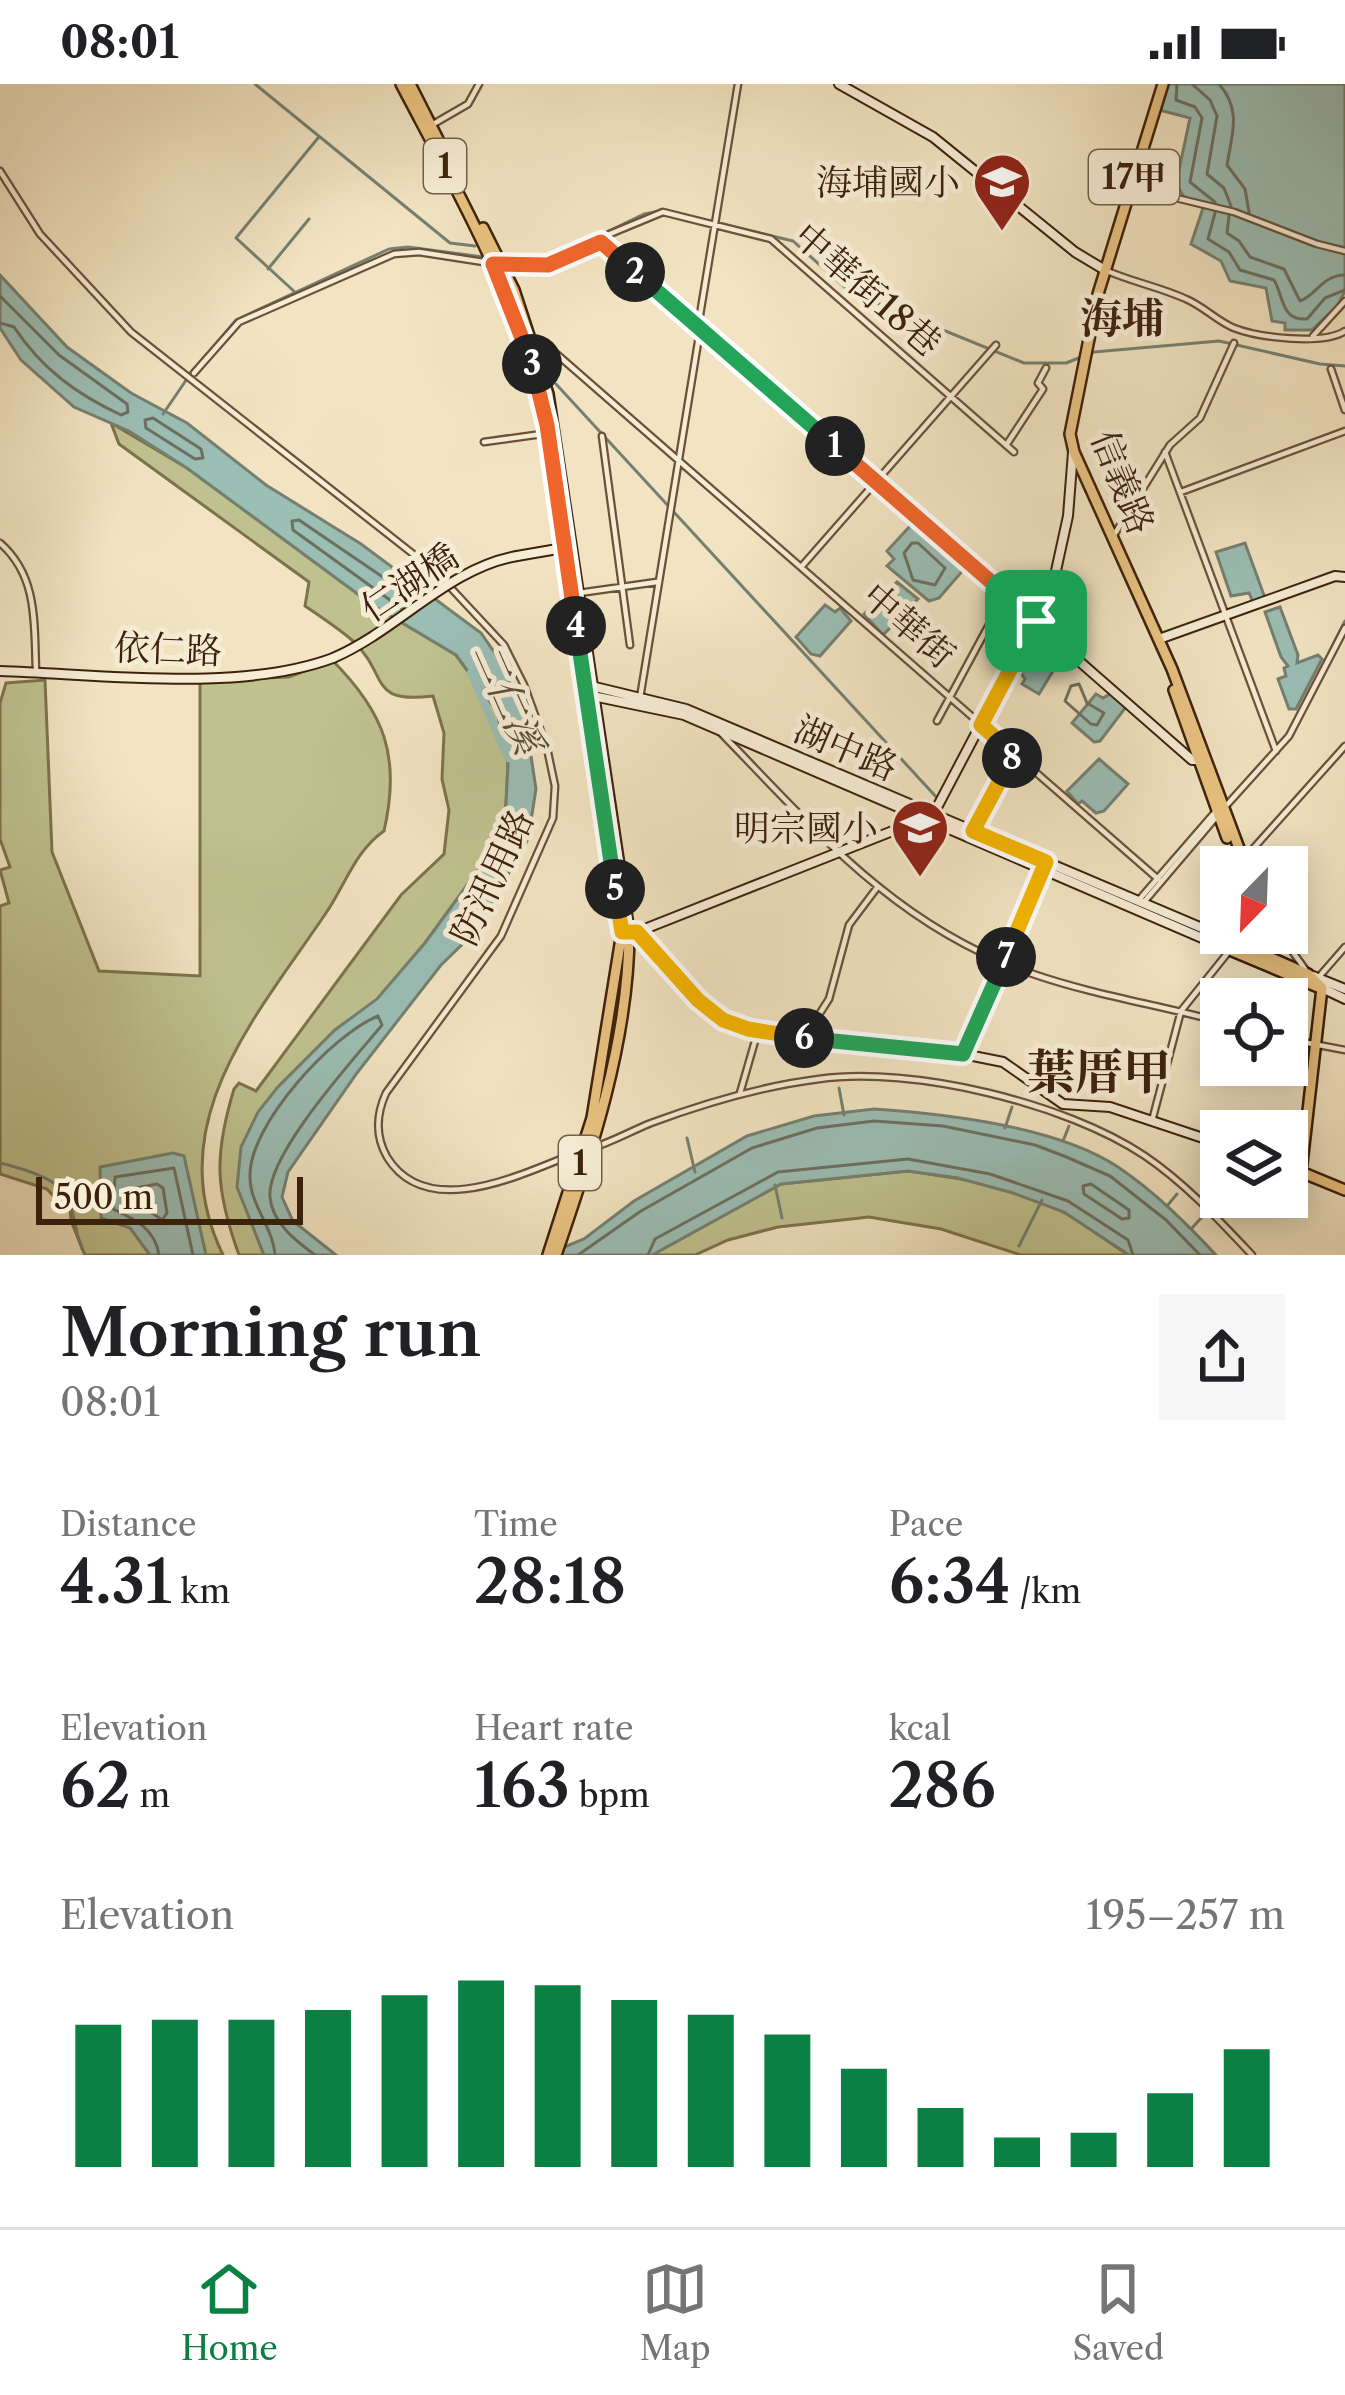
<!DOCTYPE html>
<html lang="en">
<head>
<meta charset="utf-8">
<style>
  body { margin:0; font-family:"Libre Caslon Text","Noto Serif TC",serif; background:#f6f6f6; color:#202124; height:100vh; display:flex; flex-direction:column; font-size:45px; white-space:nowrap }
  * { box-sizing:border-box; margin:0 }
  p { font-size:39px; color:#757577 }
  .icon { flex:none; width:66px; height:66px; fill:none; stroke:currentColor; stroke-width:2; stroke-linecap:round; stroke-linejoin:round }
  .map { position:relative; height:1171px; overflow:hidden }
  .side { display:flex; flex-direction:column; background:#fff; flex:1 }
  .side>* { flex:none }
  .needle { width:78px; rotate:203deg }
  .fabs { position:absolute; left:1200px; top:762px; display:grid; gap:24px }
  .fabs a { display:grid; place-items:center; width:108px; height:108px; border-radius:0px; background:#fff; box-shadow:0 6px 30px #0003; font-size:60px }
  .scale { position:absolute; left:36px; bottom:30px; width:267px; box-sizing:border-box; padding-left:12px; border:6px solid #3d220b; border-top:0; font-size:33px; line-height:42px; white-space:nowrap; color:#3d220b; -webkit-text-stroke:9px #f7edd7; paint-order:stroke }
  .pin { position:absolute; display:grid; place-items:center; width:102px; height:102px; color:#fff; margin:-51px; border-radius:24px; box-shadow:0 6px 18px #0006 }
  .km { position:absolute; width:60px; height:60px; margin:-30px; border-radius:50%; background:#222; color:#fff; font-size:33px; line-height:60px; text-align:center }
  .round { display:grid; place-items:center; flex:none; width:126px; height:126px; border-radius:0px; background:#f6f6f6 }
  .headline { display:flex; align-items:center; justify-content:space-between; height:204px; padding:0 60px }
  h1 { font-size:66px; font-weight:600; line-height:90px }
  .figures { display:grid; grid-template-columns:repeat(3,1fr); gap:18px; height:204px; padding:12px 60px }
  .figures div { display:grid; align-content:center }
  .figures b { font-size:60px; font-weight:600 }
  .figures small { font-size:33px; font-weight:400 }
  .figures p { font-size:33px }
  .chart { height:336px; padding:24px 60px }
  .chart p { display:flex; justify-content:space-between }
  .chart svg { width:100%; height:216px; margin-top:12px; stroke:#0b8043; stroke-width:6 }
  .status { display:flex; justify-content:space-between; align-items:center; height:84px; padding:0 60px; background:#fff; direction:ltr }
  .status svg { height:33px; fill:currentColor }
  .tabs { display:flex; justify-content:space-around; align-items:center; height:168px; border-top:3px solid #e0e0e0; background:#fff; font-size:33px; color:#757577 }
  .tabs a { display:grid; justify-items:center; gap:6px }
  .tabs .on { color:#0b8043 }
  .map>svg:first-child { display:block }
</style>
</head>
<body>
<div class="status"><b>08:01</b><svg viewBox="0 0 49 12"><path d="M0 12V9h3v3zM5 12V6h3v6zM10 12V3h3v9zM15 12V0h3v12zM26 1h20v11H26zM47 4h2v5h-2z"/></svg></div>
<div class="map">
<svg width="1345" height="1171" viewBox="0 0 1345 1171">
  <rect width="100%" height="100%" fill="#f2e4c2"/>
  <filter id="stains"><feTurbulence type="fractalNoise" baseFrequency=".00167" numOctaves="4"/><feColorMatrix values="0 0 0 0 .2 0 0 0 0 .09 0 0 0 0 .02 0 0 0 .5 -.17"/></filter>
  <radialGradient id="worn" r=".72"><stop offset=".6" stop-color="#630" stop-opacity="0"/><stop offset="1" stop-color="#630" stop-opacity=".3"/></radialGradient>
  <!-- green -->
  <path fill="#bfc28f" stroke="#7e724d" stroke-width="3" d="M111 339 187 384 374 522 456 571 497 627 508 680 505 739 479 785 425 859 377 916 335 946 277 1004 240 1106 264 1171H239C215 1105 214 1071 234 1005L239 999 256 1007 401 811 444 770 449 726 442 695 444 649 433 612C367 620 390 592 353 557 338 544 321 533 305 522L309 498 119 360Z
    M332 576C385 629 401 673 384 747 356 766 345 801 326 829 256 933 159 1039 223 1171H85L71 1137 70 1121 61 1120 47 1105 0 1090V822L9 819 0 786 10 783 0 755V619L6 599 45 596 52 768 99 887 200 892V597L289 593Z
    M908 1087C960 1094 1018 1103 1065 1129 1087 1141 1107 1158 1129 1171H1021L941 1145 869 1133 778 1143 728 1156 695 1171H652L781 1100Z"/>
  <!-- water -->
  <path fill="#9bbeb5" stroke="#758071" stroke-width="3" d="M1166 0H1345V207L1338 221 1312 246H1285V239L1272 237 1266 204 1230 197 1221 177 1191 160 1204 121 1186 116 1176 100 1190 34 1159 26Z
    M0 191 67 263 131 309 187 339 266 401 361 460 481 549 501 578 526 639 536 705 528 755 476 847 441 881 357 989 288 1088 282 1113 293 1137 336 1171H264L237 1103 241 1063 258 1028 277 1004 335 946 377 915 425 859 479 785 505 739 508 680 497 627 456 571 374 522 187 384 129 347 74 323 21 276 0 244Z
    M911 441 965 484 939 514 929 517 887 482 894 475 887 467Z
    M1245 459 1265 514 1253 518 1249 509 1231 512 1216 468Z
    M897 498 918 515 883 551 864 530Z
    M825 521 835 528 840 524 851 537 820 572 811 570 796 553Z
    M1280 523 1298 571 1297 579 1318 571 1322 575 1296 625H1289L1278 595 1286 592 1284 584 1288 582 1281 573 1265 528Z
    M1042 549 1064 569 1039 610 1022 600 1025 595 1019 586 1037 551Z
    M1096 610 1103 614 1110 610 1126 623 1100 657 1094 658 1072 639Z
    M1099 675 1128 700 1104 727 1096 729 1082 717 1078 720 1067 707Z
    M874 1025C948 1030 1056 1042 1118 1083 1155 1108 1186 1139 1216 1171H1129L1064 1128 1013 1109 958 1094 908 1087 781 1100 652 1171H545L584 1155 634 1117 747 1052 814 1032Z
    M173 1069 184 1072 206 1171H150L130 1144 101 1134 100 1083Z"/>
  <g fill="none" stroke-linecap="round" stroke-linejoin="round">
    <!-- shore -->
    <path stroke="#6c7060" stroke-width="3" d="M1177 0 1176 16 1195 23 1202 34 1190 98 1215 118
      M1192 0 1210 16 1217 32 1207 90 1224 104 1231 122
      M1219 0C1242 26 1232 50 1227 81L1245 105 1249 128
      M1215 129 1208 155 1229 168 1240 186 1274 196C1284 213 1281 237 1307 235L1325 214 1345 206
      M1229 132 1227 149 1239 157 1250 173 1284 185 1300 217C1316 212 1322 191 1345 191
      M0 212 59 271 127 320 128 328 121 331C76 310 41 284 14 243L0 239
      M153 334 201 365 203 374 195 375 146 344 145 336Z
      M912 459H918L945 484 935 501 913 496 904 469Z
      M401 524 293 446 292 437 299 436 415 515
      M1079 600 1087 619 1104 629 1097 641 1091 640 1065 617 1071 602Z
      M157 1100 163 1104 167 1129 162 1136 127 1111 131 1105Z
      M1091 1100 1129 1126V1134L1122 1135 1084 1110 1083 1102Z
      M159 1171C155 1144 134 1135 113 1125L115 1093 174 1084 193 1171
      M275 1171C273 1143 250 1121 250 1093 248 1041 333 950 378 932L382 941C354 975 266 1071 270 1113 272 1139 296 1157 315 1171
      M578 1171 641 1127 752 1064 817 1044 874 1037 943 1042 1035 1061 1064 1072 1110 1092 1166 1136 1200 1171
      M648 1171 655 1155 778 1088 908 1075 990 1090 1068 1117 1128 1156 1133 1171"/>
    <!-- stream -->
    <path stroke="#758071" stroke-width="3" d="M255 0 450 159 475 162
      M440 86 467 137
      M671 128 793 157 850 208 1024 279H1066L1094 268 1219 257 1320 280 1345 282
      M501 170 544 175 557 172 644 130 661 127
      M268 185 309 135
      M297 210 236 154 318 54
      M556 300 939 716
      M163 330 191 289 236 236 389 165 408 163 483 173
      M1314 599 1345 537
      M839 1004 844 1031
      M1005 1044 1012 1023
      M687 1054 695 1088
      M1063 1057 1069 1042
      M0 1079C20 1084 59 1094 68 1114 76 1132 74 1151 85 1171
      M775 1101 782 1134
      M72 1121 83 1119
      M1167 1122 1177 1110
      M1192 1144 1203 1132
      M1019 1162 1042 1116"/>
    <!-- river -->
    <path stroke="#9bbeb5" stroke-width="8" d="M471 589 508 674"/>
    <!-- street casing -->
    <g stroke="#6a5239" stroke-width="9">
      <path id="street" d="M430 42 468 20 479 0
        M0 87 40 150 131 248 436 488 504 561 524 601 547 664 555 702 553 734 501 852 386 1009C376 1031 375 1052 387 1073 428 1140 528 1087 581 1067
        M1172 113 1234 128 1317 160 1345 167
        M601 159 605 152 663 128 771 155 1014 368
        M1105 186C1132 198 1160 203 1186 215 1203 222 1217 237 1234 244 1260 254 1323 261 1345 247
        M698 243 738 0
        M1313 252 1345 217
        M534 260 544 259 1158 795
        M1331 285 1345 326
        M194 289 239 238 394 170 419 168 490 179
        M602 352 630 561
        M484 358 542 350
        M1007 360 1043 305 1038 299 1046 284
        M1165 368 1276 667
        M1181 408 1345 347
        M1114 451 1170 361 1200 334 1234 259
        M0 459C38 492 34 539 36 586
        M802 482 996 261
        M579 509 657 498
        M640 614 700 246
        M937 637 1005 511
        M721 649C817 748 898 844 1033 890 1094 911 1159 921 1221 938
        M1225 723 1289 652 1345 544
        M974 744 1014 670
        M1243 776 1345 662
        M1138 817 1216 727
        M1144 818 1218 731
        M1279 849 1305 885
        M1318 894 1345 863
        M804 954 829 915 849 841 876 805
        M1287 955 1345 966
        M963 970 1045 784
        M740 1009 755 957
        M1152 1037 1181 927 1230 866
        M592 1064C612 1058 631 1047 651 1039 705 1019 763 1002 819 995 913 982 1066 1019 1145 1072 1186 1100 1218 1135 1252 1171"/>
    </g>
    <!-- secondary casing -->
    <g stroke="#3d220b" stroke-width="12">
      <path id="secondary" d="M839 0 933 53 1075 168 1105 186
        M502 179 548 181 603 160 1192 676H1204
        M517 472 569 463
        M1159 555 1335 492 1345 493
        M0 587C101 590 239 609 333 574
        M591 602 686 625 1235 858
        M588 611 684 631 1230 866
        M636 848 705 924 734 941 820 958 963 970 1003 978 1063 1020 1110 1023 1221 1060
        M637 848 933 731 1052 505 1068 432 1073 368
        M1313 892 1345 905
        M1322 904 1345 915"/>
    </g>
    <!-- primary casing -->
    <g stroke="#3d220b" stroke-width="14">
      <path id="primary" d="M401 0C454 101 510 199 540 309L622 848 592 1034 548 1171
        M410 0 451 81
        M1163 0 1098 210 1070 350 1074 368 1172 585 1246 783
        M483 144 514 206 548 310 629 848C629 956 591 1070 556 1171
        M1174 606 1227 754
        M1240 849 1230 866 1318 903
        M1235 858 1308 890 1322 904 1301 1088 1345 1106"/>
    </g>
    <!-- street -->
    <use href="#street" stroke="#f7edd7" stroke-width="4.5"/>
    <!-- secondary -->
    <use href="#secondary" stroke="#f7edd7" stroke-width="8"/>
    <!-- primary -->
    <use href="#primary" stroke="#e9c281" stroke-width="9"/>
    <!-- secondary-bridge casing -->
    <g stroke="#3d220b" stroke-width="12" stroke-linecap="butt">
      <path id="secondary-bridge" d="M333 574C398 546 448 484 517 472"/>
    </g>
    <!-- secondary-bridge -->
    <use href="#secondary-bridge" stroke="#f7edd7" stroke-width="8"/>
  </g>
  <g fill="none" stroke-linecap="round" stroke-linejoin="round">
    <!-- split-1 casing -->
    <g stroke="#fff" stroke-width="24">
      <path id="split-1" d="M835 362 1036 537"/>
    </g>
    <!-- split-2 casing -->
    <g stroke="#fff" stroke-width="24">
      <path id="split-2" d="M635 188 835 362"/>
    </g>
    <!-- split-3 casing -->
    <g stroke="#fff" stroke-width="24">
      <path id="split-3" d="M532 280 493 180 548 181 601 158 635 188"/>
    </g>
    <!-- split-4 casing -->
    <g stroke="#fff" stroke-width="24">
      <path id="split-4" d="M532 280 547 341 576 542"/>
    </g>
    <!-- split-5 casing -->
    <g stroke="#fff" stroke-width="24">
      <path id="split-5" d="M576 542 615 805"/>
    </g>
    <!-- split-6 casing -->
    <g stroke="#fff" stroke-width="24">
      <path id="split-6" d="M615 805 622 848H637L698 916 723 936 748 945 804 954"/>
    </g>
    <!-- split-7 casing -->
    <g stroke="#fff" stroke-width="24">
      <path id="split-7" d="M804 954 963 970 1006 873"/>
    </g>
    <!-- split-8 casing -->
    <g stroke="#fff" stroke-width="24">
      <path id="split-8" d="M1006 873 1046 778 973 747 1012 674"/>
    </g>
    <!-- split-9 casing -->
    <g stroke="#fff" stroke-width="24">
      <path id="split-9" d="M1012 674 1014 670 981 641 1036 537"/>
    </g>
    <!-- split-1 -->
    <use href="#split-1" stroke="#f0652b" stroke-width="15"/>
    <!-- split-2 -->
    <use href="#split-2" stroke="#22a559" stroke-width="15"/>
    <!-- split-3 -->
    <use href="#split-3" stroke="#f0652b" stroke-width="15"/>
    <!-- split-4 -->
    <use href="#split-4" stroke="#f0652b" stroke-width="15"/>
    <!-- split-5 -->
    <use href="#split-5" stroke="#22a559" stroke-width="15"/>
    <!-- split-6 -->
    <use href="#split-6" stroke="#f5b400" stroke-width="15"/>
    <!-- split-7 -->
    <use href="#split-7" stroke="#22a559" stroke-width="15"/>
    <!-- split-8 -->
    <use href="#split-8" stroke="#f5b400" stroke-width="15"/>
    <!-- split-9 -->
    <use href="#split-9" stroke="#f5b400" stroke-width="15"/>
  </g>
  <!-- icons -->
  <defs>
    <g id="school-pin" transform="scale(3)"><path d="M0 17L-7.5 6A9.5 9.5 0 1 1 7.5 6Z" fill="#8f2418" stroke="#f7edd7"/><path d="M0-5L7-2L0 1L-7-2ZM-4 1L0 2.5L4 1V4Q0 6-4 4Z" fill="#fff"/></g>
  </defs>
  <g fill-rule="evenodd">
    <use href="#school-pin" x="1002" y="98"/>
    <use href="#school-pin" x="920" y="744"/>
  </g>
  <g text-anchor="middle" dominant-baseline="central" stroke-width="10" stroke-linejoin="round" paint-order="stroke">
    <!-- shield labels -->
    <g fill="#f7edd7" stroke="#755f48" stroke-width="3">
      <rect x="424" y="55" width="42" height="54" rx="9"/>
      <rect x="1089" y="66" width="90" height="54" rx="9"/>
      <rect x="559" y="1052" width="42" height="54" rx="9"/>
    </g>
    <g font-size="33" font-weight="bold" fill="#3d220b">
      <text x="445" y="82">1</text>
      <text x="1134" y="93">17甲</text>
      <text x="580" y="1079">1</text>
    </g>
    <!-- poi labels -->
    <g font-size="36" fill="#3d220b" stroke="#f7edd7" text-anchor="end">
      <text x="960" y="98">海埔國小</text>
      <text x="878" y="744">明宗國小</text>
    </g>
    <!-- street labels -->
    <g font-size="36" fill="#3d220b" stroke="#f7edd7">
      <text transform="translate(868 205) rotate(41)">中華街18巷</text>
      <text transform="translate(1123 398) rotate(68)">信義路</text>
      <text transform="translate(409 498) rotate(-34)">仁湖橋</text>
      <text transform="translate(909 541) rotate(41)">中華街</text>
      <text transform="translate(168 565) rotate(2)">依仁路</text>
      <text transform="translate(846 664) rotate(23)">湖中路</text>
      <text transform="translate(492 793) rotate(-65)">防汛用路</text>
    </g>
    <!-- water labels -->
    <g font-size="39" font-style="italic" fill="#59513e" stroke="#f7edd7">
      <text transform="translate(508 614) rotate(66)">二仁溪</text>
    </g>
    <!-- quarter labels -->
    <g font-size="42" font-weight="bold" fill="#3d220b" stroke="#f7edd7">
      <text x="1122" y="234">海埔</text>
    </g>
    <!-- district labels -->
    <g font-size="48" font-weight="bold" fill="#3d220b" stroke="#f7edd7">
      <text x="1099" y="987">葉厝甲</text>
    </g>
  </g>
  <rect width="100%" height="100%" filter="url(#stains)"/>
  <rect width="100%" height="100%" fill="url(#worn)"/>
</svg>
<div class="fabs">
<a><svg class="needle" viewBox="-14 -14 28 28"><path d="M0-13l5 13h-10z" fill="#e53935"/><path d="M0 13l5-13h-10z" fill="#757577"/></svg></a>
<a><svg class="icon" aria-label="locate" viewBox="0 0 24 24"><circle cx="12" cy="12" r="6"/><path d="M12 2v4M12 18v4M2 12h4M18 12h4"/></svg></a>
<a><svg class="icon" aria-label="layers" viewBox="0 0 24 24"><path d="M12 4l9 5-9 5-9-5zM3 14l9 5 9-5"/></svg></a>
</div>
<div class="scale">500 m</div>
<div class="pin" style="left:1036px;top:537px;background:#1e9e55"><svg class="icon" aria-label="arrive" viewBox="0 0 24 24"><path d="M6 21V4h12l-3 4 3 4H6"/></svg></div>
<b class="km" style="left:835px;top:362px">1</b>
<b class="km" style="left:635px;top:188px">2</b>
<b class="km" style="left:532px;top:280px">3</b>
<b class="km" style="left:576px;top:542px">4</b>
<b class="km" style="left:615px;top:805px">5</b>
<b class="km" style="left:804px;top:954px">6</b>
<b class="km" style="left:1006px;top:873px">7</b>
<b class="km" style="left:1012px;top:674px">8</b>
</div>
<section class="side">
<div class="headline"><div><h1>Morning run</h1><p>08:01</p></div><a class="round"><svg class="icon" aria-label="share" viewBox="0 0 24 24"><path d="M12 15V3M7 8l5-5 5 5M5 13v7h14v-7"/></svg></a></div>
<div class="figures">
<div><p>Distance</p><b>4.31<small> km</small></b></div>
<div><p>Time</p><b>28:18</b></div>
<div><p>Pace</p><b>6:34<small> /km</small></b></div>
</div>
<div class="figures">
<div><p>Elevation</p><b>62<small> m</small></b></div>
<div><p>Heart rate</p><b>163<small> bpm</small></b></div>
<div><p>kcal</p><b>286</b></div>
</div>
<div class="chart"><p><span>Elevation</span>195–257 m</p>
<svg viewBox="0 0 160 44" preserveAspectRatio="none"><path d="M5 44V15M15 44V14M25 44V14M35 44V12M45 44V9M55 44V6M65 44V7M75 44V10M85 44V13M95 44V17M105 44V24M115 44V32M125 44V38M135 44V37M145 44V29M155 44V20"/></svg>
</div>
</section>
<nav class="tabs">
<a class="on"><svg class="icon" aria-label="home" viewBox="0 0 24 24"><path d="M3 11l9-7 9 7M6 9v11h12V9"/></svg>Home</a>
<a><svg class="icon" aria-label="map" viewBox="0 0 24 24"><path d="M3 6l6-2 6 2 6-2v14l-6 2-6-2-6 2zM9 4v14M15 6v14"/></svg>Map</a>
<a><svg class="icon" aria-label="saved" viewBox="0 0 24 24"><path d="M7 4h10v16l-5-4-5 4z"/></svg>Saved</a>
</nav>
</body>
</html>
